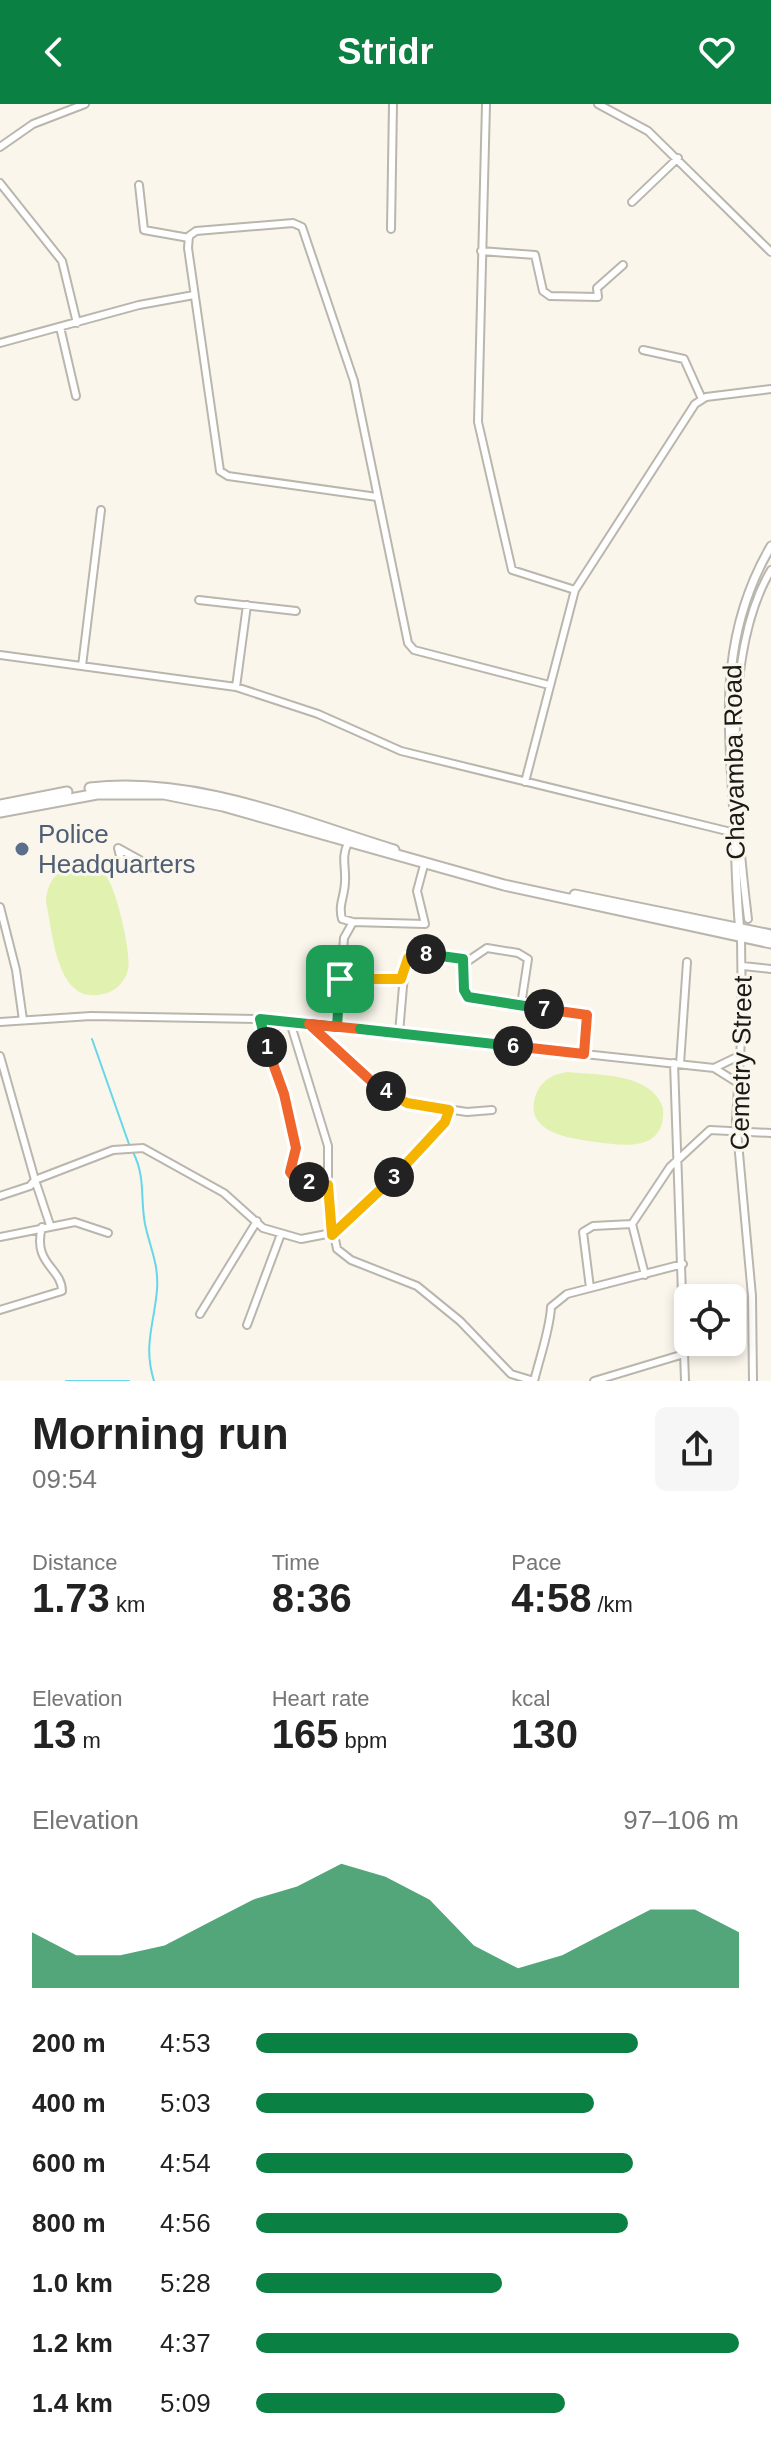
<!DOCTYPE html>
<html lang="en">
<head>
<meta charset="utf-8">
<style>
  body { margin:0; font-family:Arial,sans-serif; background:#f6f6f6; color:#222; height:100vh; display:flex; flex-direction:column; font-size:30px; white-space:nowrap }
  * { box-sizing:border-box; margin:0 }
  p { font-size:26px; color:#767676 }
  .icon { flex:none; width:44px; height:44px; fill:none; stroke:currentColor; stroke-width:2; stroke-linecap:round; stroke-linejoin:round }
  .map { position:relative; height:1277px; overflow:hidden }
  .details { display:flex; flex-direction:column; background:#fff; flex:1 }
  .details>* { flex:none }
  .buttons { position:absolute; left:674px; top:1180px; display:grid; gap:16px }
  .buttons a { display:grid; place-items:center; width:72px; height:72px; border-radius:12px; background:#fff; box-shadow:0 4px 12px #0003; font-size:40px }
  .pin { position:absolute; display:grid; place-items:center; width:68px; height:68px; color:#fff; margin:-34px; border-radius:16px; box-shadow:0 4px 12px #0006 }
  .km { position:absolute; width:40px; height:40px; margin:-20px; border-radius:50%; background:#222; color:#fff; font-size:22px; line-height:40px; text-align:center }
  .round { display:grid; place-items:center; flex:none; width:84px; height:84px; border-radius:12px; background:#f6f6f6 }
  .overview { display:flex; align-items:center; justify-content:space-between; height:136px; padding:0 32px }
  h1 { font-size:44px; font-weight:600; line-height:60px }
  .stats { display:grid; grid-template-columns:repeat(3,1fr); gap:12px; height:136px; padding:8px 32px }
  .stats div { display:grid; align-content:center }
  .stats b { font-size:40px; font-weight:600 }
  .stats small { font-size:22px; font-weight:400 }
  .stats p { font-size:22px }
  .chart { height:224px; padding:16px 32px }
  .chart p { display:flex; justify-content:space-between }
  .chart svg { width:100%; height:144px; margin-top:8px; fill:#0b8043; opacity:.7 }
  ul { padding:0 32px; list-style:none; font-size:26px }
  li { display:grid; grid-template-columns:128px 96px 1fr; align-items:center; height:60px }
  li i { height:20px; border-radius:10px; background:#0b8043 }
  header { display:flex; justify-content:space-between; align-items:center; height:104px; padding:0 32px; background:#0b8043; color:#fff; font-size:36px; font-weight:600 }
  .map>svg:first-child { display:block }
</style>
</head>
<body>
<header><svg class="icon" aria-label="back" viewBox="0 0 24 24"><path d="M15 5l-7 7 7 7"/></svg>Stridr<svg class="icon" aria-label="heart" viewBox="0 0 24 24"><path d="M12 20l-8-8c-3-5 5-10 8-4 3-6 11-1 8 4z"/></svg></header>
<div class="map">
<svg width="771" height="1277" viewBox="0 0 771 1277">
  <rect width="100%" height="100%" fill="#faf6ec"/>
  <!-- pitch -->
  <path fill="#e0f1b0" d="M78 760C89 761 98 763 106 772 116 783 132 851 128 866 125 878 115 888 103 890 56 902 53 828 46 798 47 777 57 765 78 760Z
    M567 968C598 971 652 969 663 1004 666 1048 625 1042 595 1038 568 1034 520 1028 537 988 543 975 554 970 567 968Z"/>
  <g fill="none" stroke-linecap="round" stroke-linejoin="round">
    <!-- stream -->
    <path stroke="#66d7e8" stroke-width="2" d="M92 935 130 1043
      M133 1048C146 1074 140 1094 145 1120 150 1144 159 1160 157 1186 154 1221 143 1241 154 1277
      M66 1277H129"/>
    <!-- minor casing -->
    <g stroke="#bab6ad" stroke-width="10">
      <path id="minor" d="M486 0 478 318 512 466 575 486
        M598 0 648 27 771 148
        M0 43 33 20 85 0
        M0 79 62 157 77 219
        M139 81 144 126 189 134
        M632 98 678 54
        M391 125 393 0
        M481 147 535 151 543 187 550 192 598 193 597 184 623 161
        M60 223 76 292
        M0 239 139 201 194 191
        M643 246 684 255 702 295
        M377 393 228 372 220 367 188 144 189 132 196 127 293 119 302 123 354 277 408 539 414 546 549 581
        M199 496 296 507
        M0 551 236 583 318 610 401 647 735 729
        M82 562 101 406
        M236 583 247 501
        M525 678 575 486 695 300 706 293 771 285
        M348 739C341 753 346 763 345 777 345 792 338 800 342 815L353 818
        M122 760 118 744 156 765
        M0 803 16 866 23 916
        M748 815C736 717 719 553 771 466
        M741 833 742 920 736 1016 752 1192 753 1277
        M465 859 487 844 518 849 528 855 521 901
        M743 862 771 865
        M340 875H401
        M260 915C270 956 286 995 294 1037 297 1051 288 1061 292 1073L328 1081
        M0 918 91 912 260 915 714 964 738 979
        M290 918 328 1042V1101L337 1145 351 1156 417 1182 460 1217 511 1270 534 1277
        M309 920 370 976 407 999 467 1008 492 1006
        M337 923 344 834 353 818 425 820 417 787 424 761
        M399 929 405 859C418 845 446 848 463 855L464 886 468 893 587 911 584 950
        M0 952 35 1076 30 1082 0 1092
        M674 959 685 1277
        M680 960 687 858
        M714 964 739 952
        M50 1121 35 1076 113 1046 143 1044 224 1089 263 1124 301 1135 332 1129
        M332 1131 388 1080 445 1018 449 1006
        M0 1133 75 1118 108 1129
        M645 1171 632 1120 670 1063 710 1026 771 1029
        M590 1184 583 1128 593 1122 632 1120
        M0 1206 62 1187C62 1164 32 1160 42 1123
        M200 1210 257 1117
        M247 1221 281 1130
        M534 1277C540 1253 550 1225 551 1203L567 1190 683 1160
        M594 1277 684 1250"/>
    </g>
    <!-- major casing -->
    <g stroke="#bab6ad" stroke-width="11">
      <path id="major" d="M740 828C736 789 736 750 734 711 728 612 719 531 771 442"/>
    </g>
    <!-- highway casing -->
    <g stroke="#bab6ad" stroke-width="13">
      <path id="highway" d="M90 684C194 672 296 716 394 746
        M0 701 67 688
        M0 708 97 690H164L223 702 504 781 771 839
        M575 791 771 831"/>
    </g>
    <!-- minor -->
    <use href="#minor" stroke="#fff" stroke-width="6"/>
    <!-- major -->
    <use href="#major" stroke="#fff" stroke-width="7"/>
    <!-- highway -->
    <use href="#highway" stroke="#fff" stroke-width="9"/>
  </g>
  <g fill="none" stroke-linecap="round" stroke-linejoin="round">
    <!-- split-1 casing -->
    <g stroke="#fff" stroke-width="16">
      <path id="split-1" d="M267 943 260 915 337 923 340 875"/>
    </g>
    <!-- split-2 casing -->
    <g stroke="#fff" stroke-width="16">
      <path id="split-2" d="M267 943 284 990 296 1044 290 1068 296 1076 309 1078"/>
    </g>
    <!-- split-3 casing -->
    <g stroke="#fff" stroke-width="16">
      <path id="split-3" d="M309 1078 328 1081 332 1131 394 1073"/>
    </g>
    <!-- split-4 casing -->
    <g stroke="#fff" stroke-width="16">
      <path id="split-4" d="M386 987 407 999 449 1006 445 1018 394 1073"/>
    </g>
    <!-- split-5 casing -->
    <g stroke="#fff" stroke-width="16">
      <path id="split-5" d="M360 925 309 920 370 976 386 987"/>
    </g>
    <!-- split-6 casing -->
    <g stroke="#fff" stroke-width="16">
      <path id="split-6" d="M360 925 513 942"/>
    </g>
    <!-- split-7 casing -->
    <g stroke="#fff" stroke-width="16">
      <path id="split-7" d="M513 942 584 950 587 911 544 905"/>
    </g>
    <!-- split-8 casing -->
    <g stroke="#fff" stroke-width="16">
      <path id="split-8" d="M426 850 463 855 464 886 468 893 544 905"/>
    </g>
    <!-- split-9 casing -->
    <g stroke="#fff" stroke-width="16">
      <path id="split-9" d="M340 875H401L408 854 426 850"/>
    </g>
    <!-- split-1 -->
    <use href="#split-1" stroke="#22a559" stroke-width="10"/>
    <!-- split-2 -->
    <use href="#split-2" stroke="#f0652b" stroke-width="10"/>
    <!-- split-3 -->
    <use href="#split-3" stroke="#f5b400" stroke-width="10"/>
    <!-- split-4 -->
    <use href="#split-4" stroke="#f5b400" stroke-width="10"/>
    <!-- split-5 -->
    <use href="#split-5" stroke="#f0652b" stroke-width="10"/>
    <!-- split-6 -->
    <use href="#split-6" stroke="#22a559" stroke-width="10"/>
    <!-- split-7 -->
    <use href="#split-7" stroke="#f0652b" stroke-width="10"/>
    <!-- split-8 -->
    <use href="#split-8" stroke="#22a559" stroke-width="10"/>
    <!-- split-9 -->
    <use href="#split-9" stroke="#f5b400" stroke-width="10"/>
  </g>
  <!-- markers -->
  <circle fill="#5c6f8a" stroke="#faf6ec" stroke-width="3" cx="22" cy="745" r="8"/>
  <g text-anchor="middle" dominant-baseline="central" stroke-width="6" stroke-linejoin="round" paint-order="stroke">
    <!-- street labels -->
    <g font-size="26" fill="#1b1a16" stroke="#faf6ec">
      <text transform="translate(734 658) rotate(-91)">Chayamba Road</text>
      <text transform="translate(741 959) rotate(-89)">Cemetry Street</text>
    </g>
    <!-- service labels -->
    <g font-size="26" fill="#4e5e75" stroke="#faf6ec" text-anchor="start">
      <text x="38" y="730">Police<tspan x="38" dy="30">Headquarters</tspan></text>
    </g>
  </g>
</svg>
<div class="buttons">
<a><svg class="icon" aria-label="locate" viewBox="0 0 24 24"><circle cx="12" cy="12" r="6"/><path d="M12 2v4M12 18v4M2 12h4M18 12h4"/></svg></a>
</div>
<div class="pin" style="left:340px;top:875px;background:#1e9e55"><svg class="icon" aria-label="arrive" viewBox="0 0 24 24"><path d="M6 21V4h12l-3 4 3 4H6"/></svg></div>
<b class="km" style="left:267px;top:943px">1</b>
<b class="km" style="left:309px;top:1078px">2</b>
<b class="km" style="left:394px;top:1073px">3</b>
<b class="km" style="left:386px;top:987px">4</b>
<b class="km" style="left:513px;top:942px">6</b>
<b class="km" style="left:544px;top:905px">7</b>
<b class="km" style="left:426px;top:850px">8</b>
</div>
<section class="details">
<div class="overview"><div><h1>Morning run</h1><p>09:54</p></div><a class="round"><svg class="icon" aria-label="share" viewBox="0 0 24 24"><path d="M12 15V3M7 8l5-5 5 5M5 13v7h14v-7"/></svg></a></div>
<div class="stats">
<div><p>Distance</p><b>1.73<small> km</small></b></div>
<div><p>Time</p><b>8:36</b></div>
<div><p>Pace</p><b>4:58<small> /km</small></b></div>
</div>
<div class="stats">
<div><p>Elevation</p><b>13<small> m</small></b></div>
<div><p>Heart rate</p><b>165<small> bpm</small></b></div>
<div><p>kcal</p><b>130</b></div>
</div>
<div class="chart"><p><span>Elevation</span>97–106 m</p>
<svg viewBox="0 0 160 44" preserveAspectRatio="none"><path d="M0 44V27L10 34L20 34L30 31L40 24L50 17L60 13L70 6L80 10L90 17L100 31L110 38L120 34L130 27L140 20L150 20L160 27V44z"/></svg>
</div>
<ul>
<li><b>200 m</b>4:53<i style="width:79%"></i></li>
<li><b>400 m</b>5:03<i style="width:70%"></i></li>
<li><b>600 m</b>4:54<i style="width:78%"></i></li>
<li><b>800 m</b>4:56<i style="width:77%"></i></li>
<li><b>1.0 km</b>5:28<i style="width:51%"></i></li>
<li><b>1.2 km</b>4:37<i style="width:100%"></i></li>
<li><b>1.4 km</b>5:09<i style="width:64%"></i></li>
</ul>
</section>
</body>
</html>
